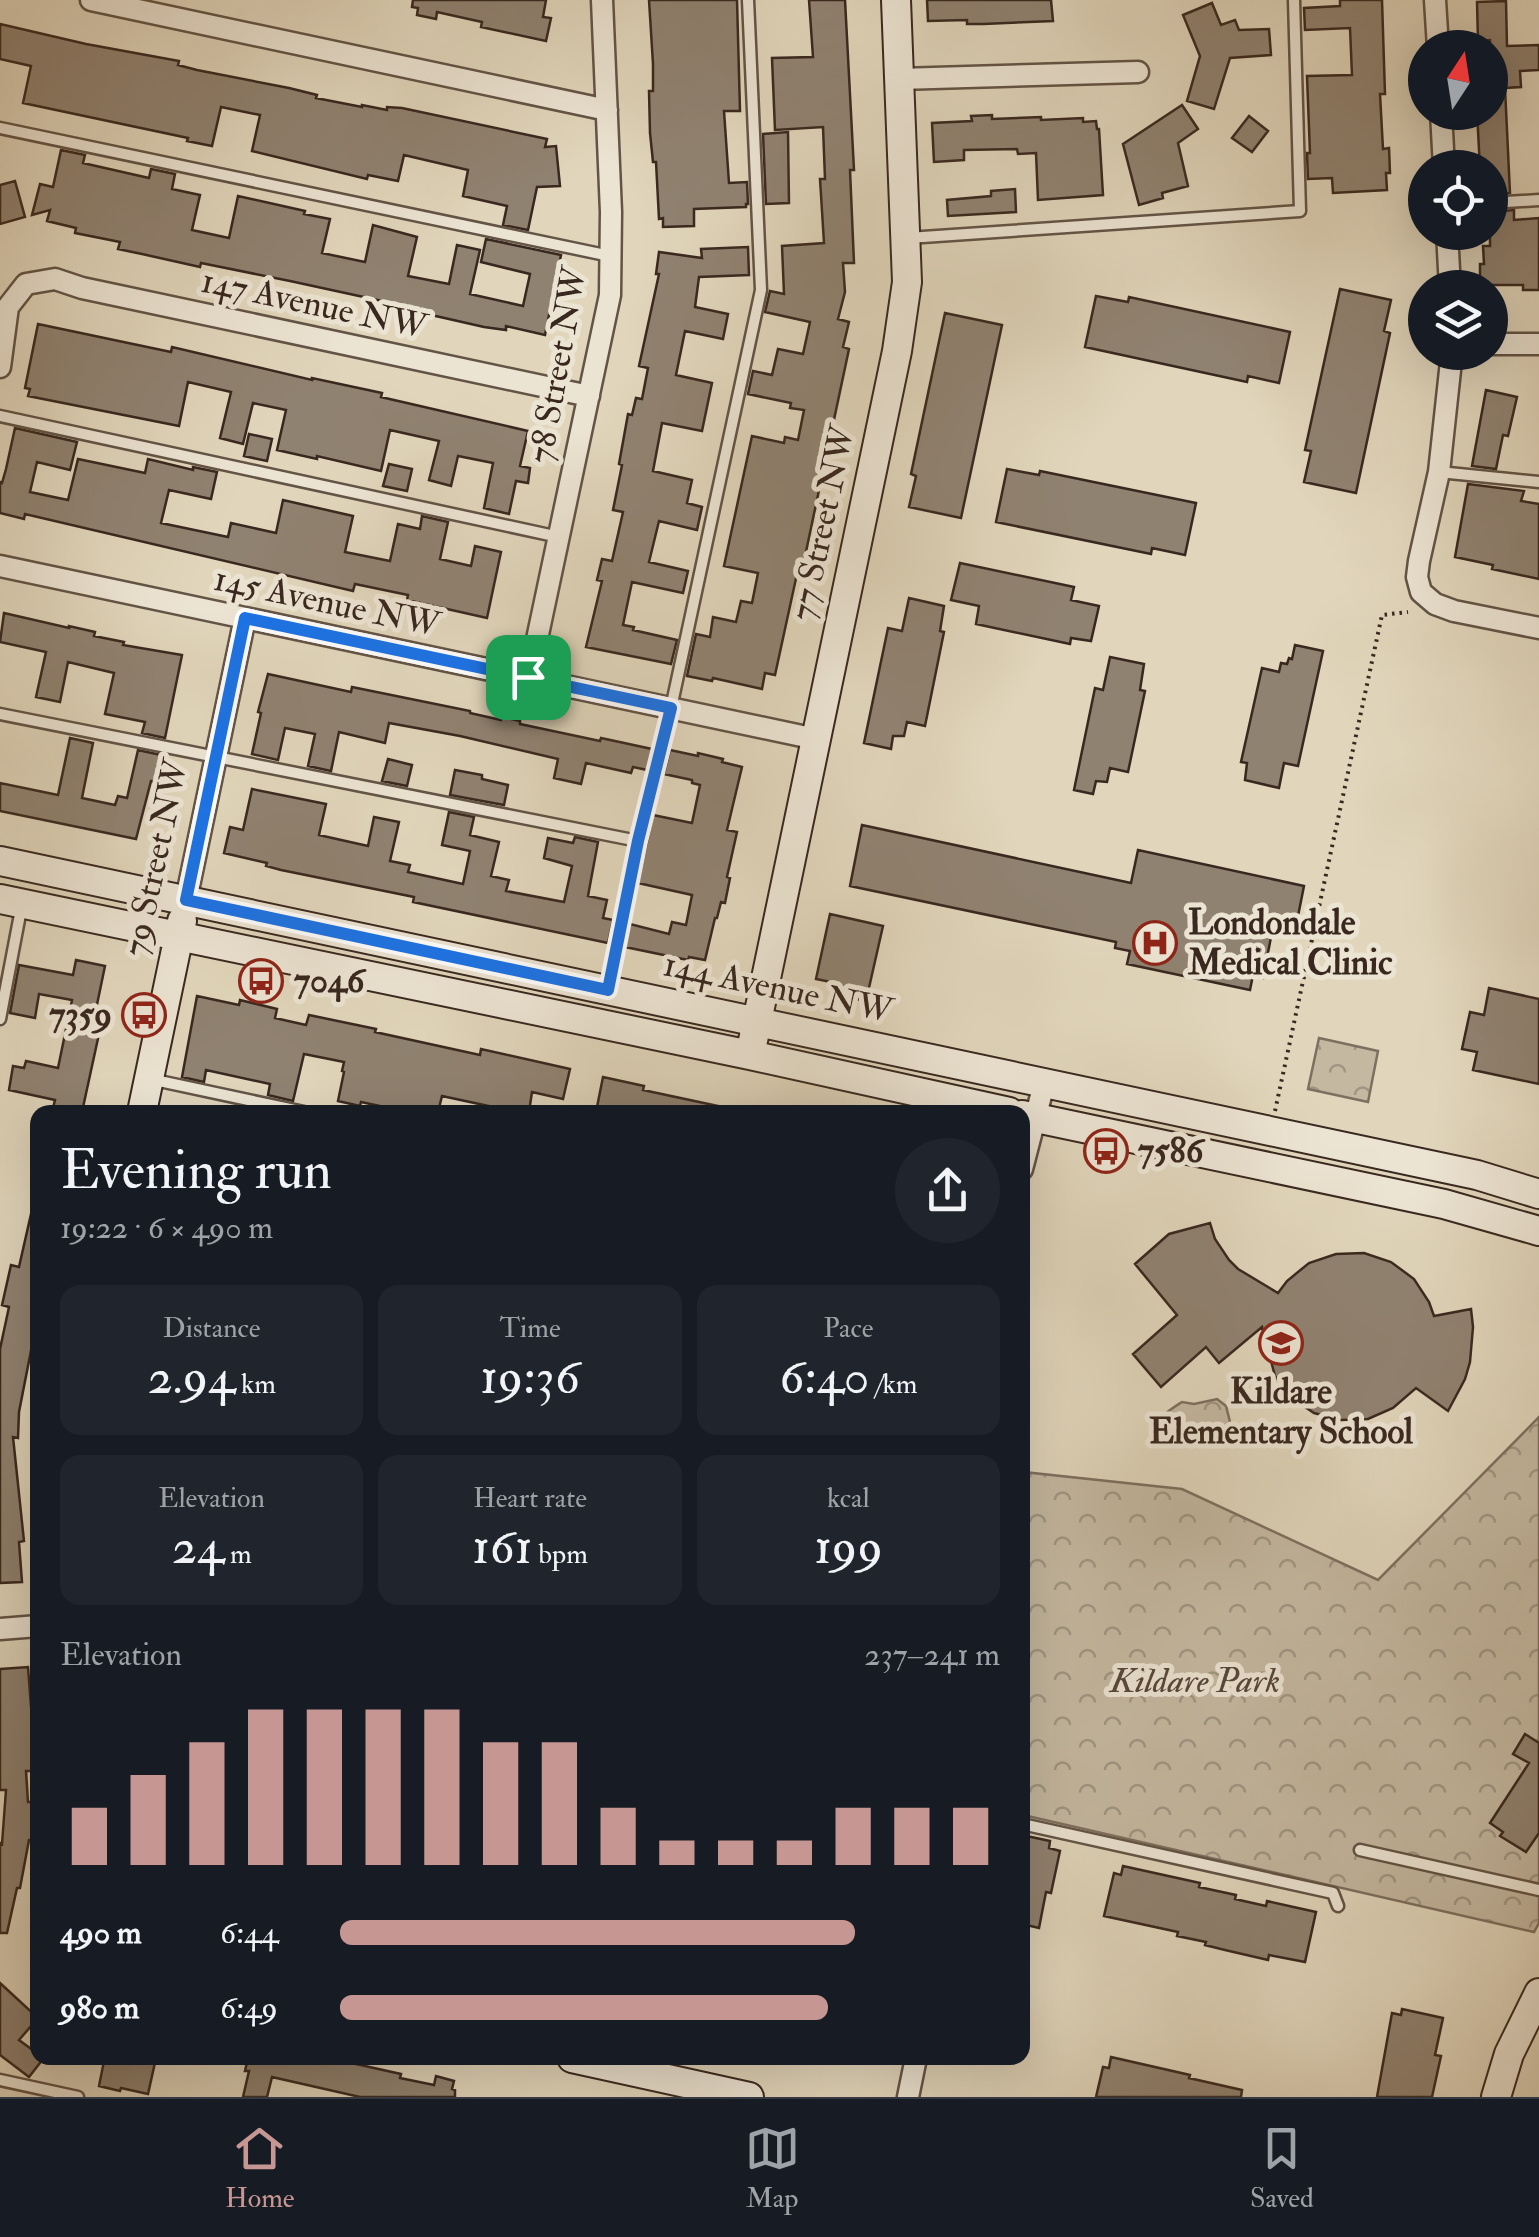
<!DOCTYPE html>
<html lang="en">
<head>
<meta charset="utf-8">
<style>
  body { margin:0; font-family:"IM FELL Double Pica",serif; background:#20242c; color:#f1f3f6; height:100vh; display:flex; flex-direction:column; font-size:38px; white-space:nowrap }
  * { box-sizing:border-box; margin:0 }
  p { font-size:32px; color:#9ea1a6 }
  .icon { flex:none; width:55px; height:55px; fill:none; stroke:currentColor; stroke-width:2; stroke-linecap:round; stroke-linejoin:round }
  .map { position:relative; flex:1; overflow:hidden }
  .sheet { position:absolute; left:30px; top:1105px; width:1000px; height:960px; display:flex; flex-direction:column; background:#171b24; border-radius:20px; box-shadow:0 10px 40px #0002 }
  .sheet>* { flex:none }
  .needle { width:65px; rotate:12deg }
  .buttons { position:absolute; left:1408px; top:30px; display:grid; gap:20px }
  .buttons a { display:grid; place-items:center; width:100px; height:100px; border-radius:50%; background:#171b24; box-shadow:0 10px 40px #0002; font-size:50px }
  .pin { position:absolute; display:grid; place-items:center; width:85px; height:85px; color:#fff; margin:-42px; border-radius:20px; box-shadow:0 5px 15px #0006 }
  .round { display:grid; place-items:center; flex:none; width:105px; height:105px; border-radius:52px; background:#20242c }
  .headline { display:flex; align-items:center; justify-content:space-between; height:170px; padding:0 30px }
  h1 { font-size:55px; font-weight:600; line-height:75px }
  .figures { display:grid; grid-template-columns:repeat(3,1fr); gap:15px; height:170px; padding:10px 30px }
  .figures div { display:grid; align-content:center; border-radius:20px; background:#20242c; text-align:center }
  .figures b { font-size:50px; font-weight:600 }
  .figures small { font-size:28px; font-weight:400 }
  .figures p { font-size:28px }
  .chart { height:280px; padding:20px 30px }
  .chart p { display:flex; justify-content:space-between }
  .chart svg { width:100%; height:180px; margin-top:10px; stroke:#c59692; stroke-width:6 }
  ul { padding:0 30px; list-style:none; font-size:32px }
  li { display:grid; grid-template-columns:160px 120px 1fr; align-items:center; height:75px }
  li i { height:25px; border-radius:12px; background:#c59692 }
  .tab-bar { display:flex; justify-content:space-around; align-items:center; height:140px; border-top:2px solid #363941; background:#171b24; font-size:28px; color:#9ea1a6 }
  .tab-bar a { display:grid; justify-items:center; gap:5px }
  .tab-bar .active { color:#c59692 }
  .map>svg:first-child { display:block }
</style>
</head>
<body>
<div class="map">
<svg width="1539" height="2097" viewBox="0 0 1539 2097">
  <defs>
    <pattern id="forest-crowns" width="20" height="18" patternUnits="userSpaceOnUse" patternTransform="scale(2.5)"><rect width="20" height="18" fill="#c4b8a1"/><path d="M2 6a3 3 0 1 1 6 0M12 15a3 3 0 1 1 6 0" fill="none" stroke="#a09683"/></pattern>
  </defs>
  <rect width="100%" height="100%" fill="#e1d6bc"/>
  <filter id="stains"><feTurbulence type="fractalNoise" baseFrequency=".002" numOctaves="4"/><feColorMatrix values="0 0 0 0 .2 0 0 0 0 .09 0 0 0 0 .02 0 0 0 .5 -.17"/></filter>
  <radialGradient id="worn" r=".72"><stop offset=".6" stop-color="#630" stop-opacity="0"/><stop offset="1" stop-color="#630" stop-opacity=".3"/></radialGradient>
  <!-- forest -->
  <path fill="url(#forest-crowns)" stroke="#7e7060" stroke-width="2.5" d="M1319 1038 1378 1051 1368 1102 1308 1089Z
    M1217 1399 1226 1406 1230 1422C1217 1431 1206 1435 1190 1434L1174 1447 1162 1444 1155 1432C1159 1416 1168 1411 1182 1402L1194 1404Z
    M1539 1417V1923L1534 1932 1023 1815V1472L1182 1489 1378 1580Z"/>
  <!-- building -->
  <path fill="#908271" stroke="#39281f" stroke-width="2.5" d="M413 0H546L543 17 551 18 546 41 481 27 482 22 437 12 436 19 417 15 418 8 412 7Z
    M649 0H737L740 111H724L729 183 747 182 748 204H746V207L694 209V226L663 227V218L659 219 656 162H653L650 133 649 91H653V64Z
    M809 0H845L854 170H850L854 263H843L845 292 838 319 849 322 843 347 849 349 804 561 800 560 775 675 765 673 762 689 713 678 712 681 687 676 696 634 710 637 713 617 736 622 741 601 752 603 758 573 724 566 752 436 784 443 785 437 798 440 804 410 790 408 791 403 748 394 753 371 772 375 778 349 803 354 810 322 765 312 770 291 784 294 782 246 824 243 820 179H825L823 127 775 130 772 58 813 57Z
    M927 0H1051L1053 21 983 24H967V20L928 21Z
    M1340 0H1382L1385 94H1380L1383 149 1389 148 1390 173H1386L1387 190 1333 193 1332 178 1308 179 1307 153H1310L1307 76 1352 75 1350 28 1305 30 1304 8 1340 6Z
    M1506 1 1507 46 1539 45V70L1520 71 1521 87 1505 88 1510 193 1490 194V168H1480L1477 112H1490V40L1478 41 1477 2Z
    M1212 3 1221 25 1235 20 1239 30 1269 29 1271 55 1230 58 1214 109 1187 101 1200 56 1183 15Z
    M0 24 86 44 179 61 178 65 197 70 289 88 317 95 316 98 362 107V105L387 110V107L402 108 547 139 545 147 556 146 560 186 537 187 528 230 503 225 507 206 463 196 468 170 404 155 398 181 368 175 367 179 252 151 260 115 221 107 212 146 187 141 188 138 23 103 31 66 0 59Z
    M1182 105 1198 129 1178 143 1188 186 1162 193 1163 198 1139 205 1123 144Z
    M992 115V119L1041 117V120L1083 118V122L1096 121 1097 129H1099L1103 195 1038 200 1036 153 1018 154 1017 149 964 150V160L934 162 932 123 972 121 971 116Z
    M1249 116 1268 131 1252 152 1232 138Z
    M788 132 789 203 766 204 763 134Z
    M61 150 85 155 83 163 149 178 151 169 175 174 172 189 200 195 192 230 229 238 238 196 305 211 304 214 330 219 322 253 365 262 373 225 417 237 408 276 449 284 457 245 480 250 470 294 523 306 530 274 481 262 486 239 561 255 545 335 506 326V330L484 327 427 314 428 311 290 281 201 263 200 267 142 254 118 249 120 242 75 233 76 228 47 221 50 210 32 215 40 184 53 187Z
    M15 181 25 217 0 224V185Z
    M1015 189 1016 212 948 216 947 200 991 196V191Z
    M1514 210V220L1539 218V290H1523V285H1480V264H1484L1483 246H1490V212Z
    M748 247 749 275 699 277 695 307 728 314 723 339 685 331 676 375 712 383 702 431 662 423 653 471 692 480 687 503 702 507 697 530 659 521 649 562 688 571 683 593 632 582 623 625 634 627 633 630 677 640 671 664 586 647 602 581 597 580 602 559 612 561 623 512 613 510 622 465 619 464 628 414 632 415 636 398 642 399 648 368 639 366 659 274H656L659 252 702 258 701 249Z
    M1340 289 1391 300 1384 331 1390 333 1356 493 1304 482 1311 451 1305 450Z
    M1096 296 1128 302 1129 297 1290 332 1279 383 1248 376 1247 382 1085 347Z
    M945 313 1002 325 961 518 909 507 916 476 911 474Z
    M38 324 171 352 172 347 312 380V378L382 393 381 397 528 431 520 466 530 468 528 483 516 481 509 514 484 508 493 463 458 456 451 486 429 480 439 441 390 430 381 471 317 456V459L277 450 286 410 253 403 243 444 220 438 231 392 188 382 179 426 28 396 30 389 25 388Z
    M1486 390 1517 397 1508 436 1503 435 1496 469 1472 466Z
    M15 428 77 442 70 470 37 462 30 492 68 500 78 459 145 473 148 459 193 470V467L217 472 211 499 169 490 161 523 228 537 231 523 276 533 283 500 353 516 345 552 390 561 398 524 420 529 422 516 448 522 440 559 471 566 475 546 501 552 487 618 407 600 408 595 355 584 353 591 25 514 24 519 0 513V482L2 483 6 469Z
    M249 434 272 439 267 461 244 456Z
    M389 464 412 469 407 491 383 486Z
    M1007 469 1039 475 1040 471 1196 503 1185 555 1152 548 1151 554 996 522Z
    M1468 484 1524 491 1521 501 1539 504V579L1492 569 1493 565 1455 557Z
    M960 563 1074 587 1071 600 1099 606 1091 641 1071 638 1070 644 976 624 979 606 951 600Z
    M909 598 944 606 940 631 944 632 925 726 907 722 904 736H893L891 749 864 743 888 628 902 631Z
    M4 613 69 628V626L95 632 94 636 124 642 123 645 182 655 165 738 142 733 145 722 105 714 114 673 68 662 60 702 36 697 46 652 0 642Z
    M1295 645 1323 651 1298 766 1284 763 1279 788 1245 780 1247 763 1241 762 1262 668 1279 672 1281 663 1287 664 1289 658 1292 659Z
    M1110 657 1144 664 1140 690 1145 691 1128 772 1110 768 1107 782 1096 781 1093 794 1074 790 1095 688 1103 690Z
    M268 674 351 692 352 687 470 711V713L501 720 502 717 520 721V724L600 741 601 738 652 749 647 770 633 767 631 773 586 763 581 784 554 778 558 759 460 736 389 723 385 743 339 732 331 771 308 766 315 734 285 728 278 760 252 754 261 713 258 712Z
    M70 738 93 743 82 798 115 805 118 796 127 798 138 750 161 755 155 782 151 781 136 839 0 811V783L58 795Z
    M670 750 698 756V753L723 759 722 762 742 767 727 830 737 832 727 877 730 878 725 903 721 902 717 918H715L705 960 689 957 688 960 625 947 630 924 669 934 672 922 686 925 692 895 638 883 653 815 692 823 700 785 692 783V780L664 774Z
    M388 759 412 765 407 786 382 781Z
    M455 770 482 775V779L508 785 504 805 450 795Z
    M252 789 326 804 319 835 368 846 374 817 399 822 390 861 410 865 408 872 463 884 470 851 442 845 449 812 474 817 470 835 499 842 491 876 509 880 506 891 564 902 572 866 544 858 548 838 573 843 575 837 598 842 588 896 607 900 603 918 613 920 608 943 413 902 414 897 281 870 266 866 267 863 224 853 230 827 243 830Z
    M862 825 1131 883 1138 850 1304 886 1296 926 1274 922 1263 978 1253 975 1250 990 1127 964 1130 951 1115 948 1116 942 850 886Z
    M830 914 883 926 866 1001 834 994 836 983 816 979Z
    M76 960 105 966 94 1019 102 1020 82 1112H52L55 1100 9 1090 13 1066 24 1068 26 1061 58 1068 72 1000 39 994 35 1018 10 1013 19 965 73 975Z
    M1489 988 1539 999V1084L1473 1070 1477 1052 1462 1049 1470 1012 1484 1015Z
    M197 996 239 1005 240 1000 277 1009 275 1018 306 1025 309 1015 376 1029 375 1032 480 1055 481 1049 570 1069 563 1099 532 1092 529 1112H491L493 1107 442 1096 438 1112H408L361 1102 360 1106 338 1101 344 1072 342 1071 344 1062 304 1054 293 1101 268 1095 270 1084 206 1070 204 1082 182 1077Z
    M603 1077 644 1086 643 1090 718 1106 717 1112H596Z
    M31 1214H38V1315L19 1412 18 1438 13 1437 24 1541 19 1542 22 1582 0 1583V1349L9 1307 2 1305 11 1265 19 1267Z
    M1210 1223 1215 1239 1229 1260 1238 1269 1278 1293 1287 1281 1309 1263 1336 1254 1364 1253 1391 1262 1414 1279 1429 1302 1434 1316 1471 1309 1473 1327 1470 1362 1465 1379 1448 1411 1416 1388 1393 1408 1368 1419 1341 1420 1314 1413 1292 1398 1275 1376 1262 1327 1219 1363 1206 1347 1161 1387 1133 1354 1177 1315 1135 1264 1169 1234Z
    M28 1667 31 1706H36L37 1726H34L37 1771H26L28 1802H36L33 1841 29 1840 20 1888H17L7 1933H0V1843L2 1844 6 1790H0V1669Z
    M1525 1734 1539 1743V1833L1526 1852 1500 1836 1503 1832 1490 1823 1529 1763 1513 1754Z
    M1022 1835 1050 1841 1049 1848 1060 1851 1051 1893 1046 1892 1039 1928 1022 1924Z
    M1123 1866 1200 1883 1199 1887 1236 1895 1235 1899 1266 1906 1267 1901 1316 1912 1305 1962 1269 1955 1268 1960 1225 1950 1205 1945 1206 1942 1177 1936 1178 1932 1104 1916 1114 1873 1121 1875Z
    M0 1983 38 2018 19 2040 38 2054V2058L43 2059 29 2077 0 2055Z
    M1402 2009 1443 2018 1435 2055 1441 2056 1432 2097H1377L1392 2013 1401 2015Z
    M1111 2057 1190 2075 1189 2078 1242 2090 1241 2097H1096L1103 2067 1109 2068Z
    M109 2058H156L148 2094 121 2088 120 2091 99 2086 104 2061 108 2062Z
    M248 2058H329L401 2074 400 2078 434 2085 436 2076 454 2081 452 2089 455 2090V2097H360L272 2077 267 2097H243L249 2071H245Z"/>
  <g fill="none" stroke-linecap="round" stroke-linejoin="round">
    <!-- lane casing -->
    <g stroke="#635446" stroke-width="15">
      <path id="lane" d="M0 128 610 256
        M1490 203 1539 200
        M908 238 1300 211 1294 0
        M0 416 559 537
        M1439 472 1539 482
        M0 714 638 841
        M608 989 638 841 671 708 761 290 748 0
        M0 1019 22 904
        M150 1079 304 1112
        M1022 1824 1333 1893 1338 1906
        M1360 1850 1539 1890
        M0 2080 78 2097"/>
    </g>
    <!-- street casing -->
    <g stroke="#635446" stroke-width="25">
      <path id="street" d="M91 0 607 110
        M1435 0 1438 48
        M899 79 1138 72
        M1441 112 1444 168
        M1447 232 1450 288
        M1490 344H1539
        M1452 352 1439 472 1419 561 1417 577 1421 592 1435 604 1454 611 1539 628
        M0 367 8 307 26 284 55 279 82 288 589 396
        M0 566 816 739
        M529 677 610 295 611 212 602 0
        M186 900 245 618
        M1022 1169 1044 1084
        M0 1629 38 1626
        M908 2097 916 2058"/>
    </g>
    <!-- secondary casing -->
    <g stroke="#39281f" stroke-width="32">
      <path id="secondary" d="M0 861 1477 1175 1539 1194
        M0 899 750 1055 1009 1112
        M750 1055 897 351 907 282 896 0
        M142 1112 182 921
        M1022 1115 1444 1204 1539 1231
        M572 2058 749 2097
        M1496 2097 1509 2054 1539 1993"/>
    </g>
    <!-- path -->
    <path stroke="#39281f" stroke-width="4" stroke-dasharray="2.5 5" stroke-linecap="butt" d="M1275 1111 1382 615 1408 612"/>
    <!-- lane -->
    <use href="#lane" stroke="#ece4d3" stroke-width="10"/>
    <!-- street -->
    <use href="#street" stroke="#ece4d3" stroke-width="20"/>
    <!-- secondary -->
    <use href="#secondary" stroke="#ece4d3" stroke-width="28"/>
  </g>
  <g fill="none" stroke-linecap="round" stroke-linejoin="round">
    <!-- route casing -->
    <g stroke="#fff" stroke-width="20">
      <path id="route" d="M245 618 671 708 638 841 608 990 186 900Z"/>
    </g>
    <!-- route -->
    <use href="#route" stroke="#1a73e8" stroke-width="12"/>
  </g>
  <!-- icons -->
  <defs>
    <g id="hospital-ring" transform="scale(2.25)"><circle r="9.5" fill="#ece4d3" stroke="#8f2418" stroke-width="1.5"/><path d="M-5-5h3v3.5h4V-5h3V5h-3V1.5h-4V5h-3Z" fill="#8f2418"/></g>
    <g id="bus-ring" transform="scale(2.25)"><circle r="9.5" fill="#ece4d3" stroke="#8f2418" stroke-width="1.5"/><path d="M-5-6H5V4H4V6H2V4H-2V6H-4V4H-5ZM-3.5-4V0h7V-4ZM-3.5 1.2v1.5H-2V1.2ZM2 1.2v1.5H3.5V1.2Z" fill="#8f2418"/></g>
    <g id="school-ring" transform="scale(2.25)"><circle r="9.5" fill="#ece4d3" stroke="#8f2418" stroke-width="1.5"/><path d="M0-5L7-2L0 1L-7-2ZM-4 1L0 2.5L4 1V4Q0 6-4 4Z" fill="#8f2418"/></g>
  </defs>
  <g fill-rule="evenodd">
    <use href="#hospital-ring" x="1155" y="943"/>
    <use href="#bus-ring" x="261" y="981"/>
    <use href="#bus-ring" x="144" y="1015"/>
    <use href="#bus-ring" x="1106" y="1151"/>
    <use href="#school-ring" x="1281" y="1343"/>
  </g>
  <g text-anchor="middle" dominant-baseline="central" stroke-width="10" stroke-linejoin="round" paint-order="stroke">
    <!-- street labels -->
    <g font-size="35" fill="#39281f" stroke="#ece4d3">
      <text transform="translate(314 304) rotate(12)">147 Avenue NW</text>
      <text transform="translate(558 365) rotate(-80)">78 Street NW</text>
      <text transform="translate(823 523) rotate(-78)">77 Street NW</text>
      <text transform="translate(327 602) rotate(12)">145 Avenue NW</text>
      <text transform="translate(156 858) rotate(-78)">79 Street NW</text>
      <text transform="translate(778 988) rotate(12)">144 Avenue NW</text>
    </g>
    <!-- poi labels -->
    <g font-size="35" font-weight="bold" fill="#39281f" stroke="#ece4d3" text-anchor="start">
      <text x="1188" y="923">Londondale<tspan x="1188" dy="40">Medical Clinic</tspan></text>
      <text x="294" y="981">7046</text>
      <text x="112" y="1015" text-anchor="end">7359</text>
      <text x="1138" y="1151">7586</text>
      <text x="1281" y="1392" text-anchor="middle">Kildare<tspan x="1281" dy="40">Elementary School</tspan></text>
    </g>
    <!-- park labels -->
    <g font-size="35" font-style="italic" fill="#554539" stroke="#ece4d3">
      <text x="1195" y="1681">Kildare Park</text>
    </g>
  </g>
  <rect width="100%" height="100%" filter="url(#stains)"/>
  <rect width="100%" height="100%" fill="url(#worn)"/>
</svg>
<div class="buttons">
<a><svg class="needle" viewBox="-14 -14 28 28"><path d="M0-13l5 13h-10z" fill="#e53935"/><path d="M0 13l5-13h-10z" fill="#9ea1a6"/></svg></a>
<a><svg class="icon" aria-label="locate" viewBox="0 0 24 24"><circle cx="12" cy="12" r="6"/><path d="M12 2v4M12 18v4M2 12h4M18 12h4"/></svg></a>
<a><svg class="icon" aria-label="layers" viewBox="0 0 24 24"><path d="M12 4l9 5-9 5-9-5zM3 14l9 5 9-5"/></svg></a>
</div>
<div class="pin" style="left:528px;top:677px;background:#1e9e55"><svg class="icon" aria-label="arrive" viewBox="0 0 24 24"><path d="M6 21V4h12l-3 4 3 4H6"/></svg></div>
<section class="sheet">
<div class="headline"><div><h1>Evening run</h1><p>19:22 · 6 × 490 m</p></div><a class="round"><svg class="icon" aria-label="share" viewBox="0 0 24 24"><path d="M12 15V3M7 8l5-5 5 5M5 13v7h14v-7"/></svg></a></div>
<div class="figures">
<div><p>Distance</p><b>2.94<small> km</small></b></div>
<div><p>Time</p><b>19:36</b></div>
<div><p>Pace</p><b>6:40<small> /km</small></b></div>
</div>
<div class="figures">
<div><p>Elevation</p><b>24<small> m</small></b></div>
<div><p>Heart rate</p><b>161<small> bpm</small></b></div>
<div><p>kcal</p><b>199</b></div>
</div>
<div class="chart"><p><span>Elevation</span>237–241 m</p>
<svg viewBox="0 0 160 44" preserveAspectRatio="none"><path d="M5 44V30M15 44V22M25 44V14M35 44V6M45 44V6M55 44V6M65 44V6M75 44V14M85 44V14M95 44V30M105 44V38M115 44V38M125 44V38M135 44V30M145 44V30M155 44V30"/></svg>
</div>
<ul>
<li><b>490 m</b>6:44<i style="width:78%"></i></li>
<li><b>980 m</b>6:49<i style="width:74%"></i></li>
</ul>
</section>
</div>
<nav class="tab-bar">
<a class="active"><svg class="icon" aria-label="home" viewBox="0 0 24 24"><path d="M3 11l9-7 9 7M6 9v11h12V9"/></svg>Home</a>
<a><svg class="icon" aria-label="map" viewBox="0 0 24 24"><path d="M3 6l6-2 6 2 6-2v14l-6 2-6-2-6 2zM9 4v14M15 6v14"/></svg>Map</a>
<a><svg class="icon" aria-label="saved" viewBox="0 0 24 24"><path d="M7 4h10v16l-5-4-5 4z"/></svg>Saved</a>
</nav>
</body>
</html>
